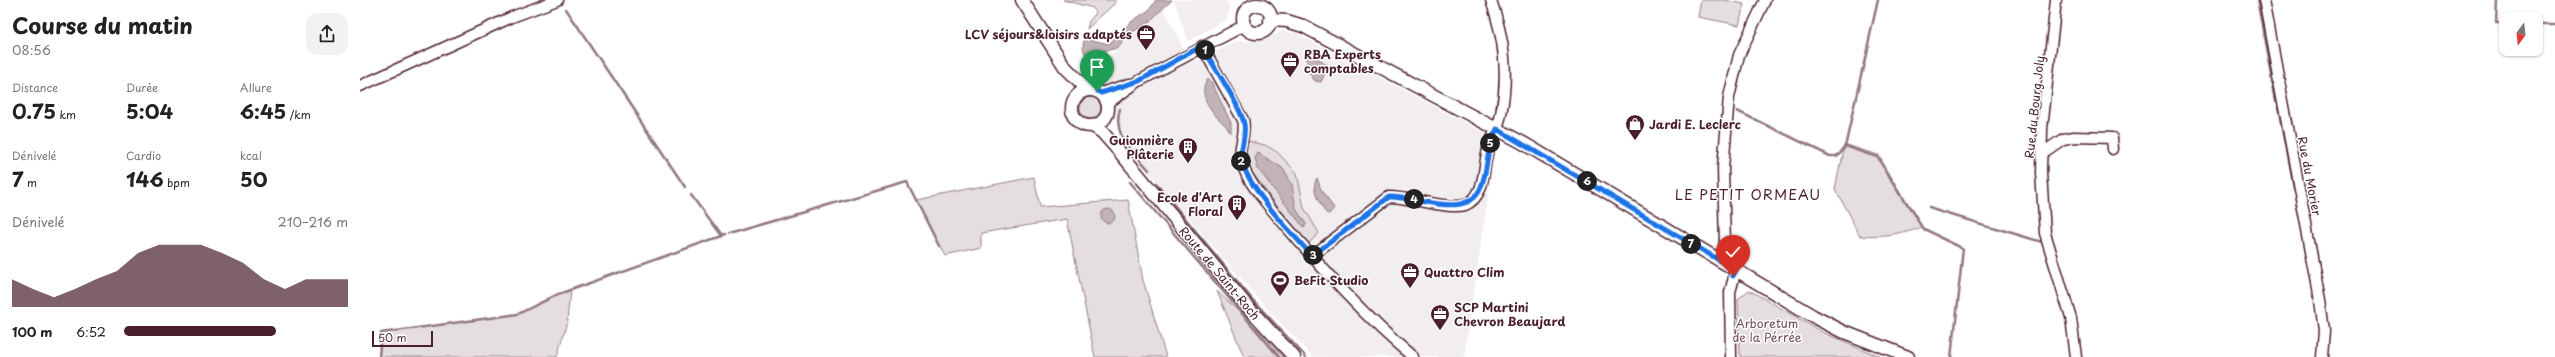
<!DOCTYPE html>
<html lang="fr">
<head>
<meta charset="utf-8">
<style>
  body { margin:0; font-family:"Playpen Sans",sans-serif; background:#f2f2f2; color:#222; height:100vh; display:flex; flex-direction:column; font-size:15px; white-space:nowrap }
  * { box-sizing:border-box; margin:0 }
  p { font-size:13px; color:#767676 }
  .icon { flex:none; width:22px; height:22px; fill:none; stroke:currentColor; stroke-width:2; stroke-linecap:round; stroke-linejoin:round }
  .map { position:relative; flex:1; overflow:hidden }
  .details { display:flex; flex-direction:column; background:#fff; width:360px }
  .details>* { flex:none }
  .needle { width:26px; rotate:195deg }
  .fabs { position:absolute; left:2139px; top:12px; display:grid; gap:8px }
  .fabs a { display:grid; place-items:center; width:44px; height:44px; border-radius:8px; background:#fff; box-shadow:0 1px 3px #0004; font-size:20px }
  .scale { position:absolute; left:12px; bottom:10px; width:61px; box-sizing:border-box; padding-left:4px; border:2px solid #4a1f2b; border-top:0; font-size:11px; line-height:14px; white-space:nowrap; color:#4a1f2b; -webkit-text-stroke:3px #fff; paint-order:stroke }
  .pin { position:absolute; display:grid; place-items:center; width:34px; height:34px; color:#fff; margin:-41px -17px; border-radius:50% 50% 50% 0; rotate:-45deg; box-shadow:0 0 4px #0007 }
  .pin .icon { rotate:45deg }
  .km { position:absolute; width:20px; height:20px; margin:-10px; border-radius:50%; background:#222; color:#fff; font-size:11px; line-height:20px; text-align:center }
  .round { display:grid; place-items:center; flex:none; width:42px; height:42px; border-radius:12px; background:#f2f2f2 }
  .headline { display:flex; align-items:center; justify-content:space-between; height:68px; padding:0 12px }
  h1 { font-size:22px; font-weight:700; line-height:30px }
  .stats { display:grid; grid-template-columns:repeat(3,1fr); gap:6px; height:68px; padding:4px 12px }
  .stats div { display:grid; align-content:center }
  .stats b { font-size:20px; font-weight:700 }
  .stats small { font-size:11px; font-weight:400 }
  .stats p { font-size:11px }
  .chart { height:112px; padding:8px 12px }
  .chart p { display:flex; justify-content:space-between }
  .chart svg { width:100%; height:72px; margin-top:4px; fill:#4a1f2b; opacity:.7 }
  ul { padding:0 12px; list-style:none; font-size:13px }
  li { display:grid; grid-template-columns:64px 48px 1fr; align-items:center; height:30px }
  li i { height:10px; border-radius:5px; background:#4a1f2b }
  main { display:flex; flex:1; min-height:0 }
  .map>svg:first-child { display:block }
</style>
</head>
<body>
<main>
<section class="details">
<div class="headline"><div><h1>Course du matin</h1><p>08:56</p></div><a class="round"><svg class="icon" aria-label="share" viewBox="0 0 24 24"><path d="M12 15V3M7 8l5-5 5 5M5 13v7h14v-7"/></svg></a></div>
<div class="stats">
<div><p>Distance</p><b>0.75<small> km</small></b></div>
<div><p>Durée</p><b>5:04</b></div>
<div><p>Allure</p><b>6:45<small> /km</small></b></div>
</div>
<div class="stats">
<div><p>Dénivelé</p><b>7<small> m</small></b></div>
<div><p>Cardio</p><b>146<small> bpm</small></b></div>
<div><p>kcal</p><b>50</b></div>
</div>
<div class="chart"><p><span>Dénivelé</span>210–216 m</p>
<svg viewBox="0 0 160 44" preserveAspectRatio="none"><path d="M0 44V27L10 33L20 38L30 33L40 27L50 22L60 11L70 6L80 6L90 6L100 11L110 17L120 27L130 33L140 27L150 27L160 27V44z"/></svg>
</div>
<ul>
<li><b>100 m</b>6:52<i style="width:68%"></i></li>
</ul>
</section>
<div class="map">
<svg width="2195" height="357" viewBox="0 0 2195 357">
  <rect width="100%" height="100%" fill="#fff"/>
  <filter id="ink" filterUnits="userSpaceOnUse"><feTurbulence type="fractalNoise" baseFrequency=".025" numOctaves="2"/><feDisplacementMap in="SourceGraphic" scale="8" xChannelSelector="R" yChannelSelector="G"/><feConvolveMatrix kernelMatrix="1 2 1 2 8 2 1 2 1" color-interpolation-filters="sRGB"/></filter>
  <g filter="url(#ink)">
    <!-- built -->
    <path fill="#f2eeef" d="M814 0H865L870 8 867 19 828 41Z
      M804 9 830 63 879 41H898L923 31 936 33 1134 138 1136 143 1104 357H953L911 313 772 153 759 125 725 77Z"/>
    <!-- green -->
    <path fill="#e5dee0" stroke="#987e86" d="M703 0H754L756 2 727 29 729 21 736 13 733 8Z
      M1341 0H1365L1384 4 1379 25 1338 17Z
      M720 108a11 11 0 1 1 22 0a11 11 0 1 1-22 0Z
      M887 141 905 145 917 152 937 173 944 208 959 233 947 245 886 164 884 154Z
      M1484 144 1519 155 1562 227C1541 235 1523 238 1500 236L1475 189Z
      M674 177 680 207 768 200 783 280 806 357H735L707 219 621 233V248L585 256 556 200Z
      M210 290 207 322 197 357H19L21 333 158 314Z
      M1389 290 1461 331 1520 357H1380L1378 299Z
      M857 291 897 329 923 357H884Z"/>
    <!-- water -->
    <path fill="#c1b3b6" stroke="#91787e" d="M796 0H812L790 21 770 34 758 48 741 52 742 61 740 65C729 63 720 51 724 41L728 39 749 44 771 22 789 10Z
      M949 53 968 66 961 82 955 81C949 75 944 60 949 53Z
      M848 79 852 83 871 123V133C867 131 869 129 866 126 855 116 835 95 848 79Z
      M898 153 924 169 932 185 936 209 946 224 944 228 898 169 895 158Z
      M957 178 962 192 974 208 969 214 966 213C960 205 950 189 957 178Z
      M741 216a7 7 0 1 1 14 0a7 7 0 1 1-14 0Z"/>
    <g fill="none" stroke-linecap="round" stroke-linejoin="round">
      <!-- stream -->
      <path stroke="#91787e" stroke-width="2.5" d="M1518 0 1485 146 1518 157 1563 229 1603 248 1591 357
        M1897 0 1916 101
        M2137 0 2136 23H2146
        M206 9 325 187
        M2176 24H2195
        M1918 108 1933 187
        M760 109C752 136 773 151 789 170
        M1377 111 1470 156H1476L1485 146
        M770 182 919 357
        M796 183 892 299 946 357
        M1935 192 1937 207
        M331 195 361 236
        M1569 208 1682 242
        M368 234 547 182 579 246
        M19 357 21 333 158 314 196 295 364 235"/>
      <!-- minor casing -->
      <g stroke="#4a1f2b" stroke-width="13">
        <path id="minor" d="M1696 0 1682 129 1681 173 1685 233 1711 318 1716 357
          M1904 0 1960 300 1964 331 1962 357
          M842 46 883 120C887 134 877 148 881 161 888 185 911 208 926 226 966 273 1006 318 1053 357
          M0 86 152 17 197 0
          M741 93 770 84
          M748 103 779 81 885 25
          M1681 154 1703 139 1714 137 1752 138 1753 149
          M952 256 1029 197C1049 197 1090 210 1105 205 1125 197 1123 171 1127 154 1129 140 1139 128 1141 114 1149 74 1144 38 1131 0
          M1360 261 1365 245 1363 168 1369 97 1379 55 1405 0
          M1371 357 1370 292 1376 270"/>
      </g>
      <!-- tertiary casing -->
      <g stroke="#4a1f2b" stroke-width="15">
        <path id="tertiary" d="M662 0 705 67 728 90
          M883 19a14 14 0 1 1 28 0a14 14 0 1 1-28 0Z
          M910 20 927 21 943 26 1163 143 1453 316 1484 332 1548 357
          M712 108a18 18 0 1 1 36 0a18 18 0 1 1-36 0Z
          M733 126 742 132 758 150 887 306 934 357"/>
      </g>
      <!-- minor -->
      <use href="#minor" stroke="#fff" stroke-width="10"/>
      <!-- tertiary -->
      <use href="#tertiary" stroke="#fff" stroke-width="12"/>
    </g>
  </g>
  <g fill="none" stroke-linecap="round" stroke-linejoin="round" filter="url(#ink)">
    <!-- route casing -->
    <g stroke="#fff" stroke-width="8">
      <path id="route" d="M737 91 741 93 779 81 842 46C852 64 882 108 884 124 887 139 877 152 883 166 898 200 928 228 952 256L1029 197C1057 196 1108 221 1121 187 1129 167 1125 150 1137 129L1376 270 1373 276"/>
    </g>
    <!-- route -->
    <use href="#route" stroke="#1a73e8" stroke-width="5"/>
  </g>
  <!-- icons -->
  <defs>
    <g id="office-pin" transform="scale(1)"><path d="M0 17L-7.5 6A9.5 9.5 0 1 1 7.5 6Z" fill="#4a1f2b" stroke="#fff"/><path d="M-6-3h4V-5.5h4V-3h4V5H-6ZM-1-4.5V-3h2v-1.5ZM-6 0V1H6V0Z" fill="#fff"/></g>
    <g id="shop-pin" transform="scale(1)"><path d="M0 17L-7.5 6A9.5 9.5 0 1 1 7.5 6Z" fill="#4a1f2b" stroke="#fff"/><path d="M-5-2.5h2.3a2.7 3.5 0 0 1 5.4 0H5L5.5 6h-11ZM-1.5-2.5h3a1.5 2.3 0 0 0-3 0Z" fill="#fff"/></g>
    <g id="building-pin" transform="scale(1)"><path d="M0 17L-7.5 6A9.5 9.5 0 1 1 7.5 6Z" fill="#4a1f2b" stroke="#fff"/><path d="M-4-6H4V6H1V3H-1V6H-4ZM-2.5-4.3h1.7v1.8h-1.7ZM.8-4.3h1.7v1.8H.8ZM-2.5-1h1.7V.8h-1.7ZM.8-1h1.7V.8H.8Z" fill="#fff"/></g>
    <g id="stadium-pin" transform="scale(1)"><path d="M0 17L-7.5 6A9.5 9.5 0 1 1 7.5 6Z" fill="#4a1f2b" stroke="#fff"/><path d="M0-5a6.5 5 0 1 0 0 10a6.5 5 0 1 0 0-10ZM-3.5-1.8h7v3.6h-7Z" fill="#fff"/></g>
  </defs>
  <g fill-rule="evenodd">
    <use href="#office-pin" x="786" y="34"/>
    <use href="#office-pin" x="930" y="61"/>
    <use href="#shop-pin" x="1275" y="124"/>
    <use href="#building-pin" x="828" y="147"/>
    <use href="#building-pin" x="877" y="204"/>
    <use href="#office-pin" x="1050" y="272"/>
    <use href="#stadium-pin" x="920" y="280"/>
    <use href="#office-pin" x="1080" y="314"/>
  </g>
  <g text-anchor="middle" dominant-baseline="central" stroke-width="3" stroke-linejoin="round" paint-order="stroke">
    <!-- poi labels -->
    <g font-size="12" font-weight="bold" fill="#4a1f2b" stroke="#fff" text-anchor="start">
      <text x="772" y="34" text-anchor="end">LCV séjours&amp;loisirs adaptés</text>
      <text x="944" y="54">RBA Experts<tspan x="944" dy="14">comptables</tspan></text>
      <text x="1289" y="124">Jardi E. Leclerc</text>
      <text x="814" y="140" text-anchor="end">Guionnière<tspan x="814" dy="14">Plâterie</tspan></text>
      <text x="863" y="197" text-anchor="end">Ecole d'Art<tspan x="863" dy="14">Floral</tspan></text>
      <text x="1064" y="272">Quattro Clim</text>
      <text x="934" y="280">BeFit Studio</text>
      <text x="1094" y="307">SCP Martini<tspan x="1094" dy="14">Chevron Beaujard</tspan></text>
    </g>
    <!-- street labels -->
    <g font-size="12" fill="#4a1f2b" stroke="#fff">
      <text transform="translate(1674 107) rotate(-84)">Rue du Bourg Joly</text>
      <text transform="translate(1950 176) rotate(79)">Rue du Morier</text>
      <text transform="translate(860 273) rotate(50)">Route de Saint-Roch</text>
    </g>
    <!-- park labels -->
    <g font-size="12" fill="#714f58" stroke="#fff">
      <text x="1407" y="323">Arboretum<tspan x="1407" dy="14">de la Pérrée</tspan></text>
    </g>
    <!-- quarter labels -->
    <g font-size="14" letter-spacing="1" fill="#4a1f2b" stroke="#fff">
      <text x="1388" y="194">LE PETIT ORMEAU</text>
    </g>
  </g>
</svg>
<div class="fabs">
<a><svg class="needle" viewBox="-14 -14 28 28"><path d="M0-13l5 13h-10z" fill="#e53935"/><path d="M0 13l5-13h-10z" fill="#767676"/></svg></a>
</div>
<div class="scale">50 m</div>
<div class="pin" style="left:737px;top:91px;background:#1e9e55"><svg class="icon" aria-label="arrive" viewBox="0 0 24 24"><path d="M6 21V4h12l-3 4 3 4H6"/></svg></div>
<div class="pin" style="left:1373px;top:276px;background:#d93025"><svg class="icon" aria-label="check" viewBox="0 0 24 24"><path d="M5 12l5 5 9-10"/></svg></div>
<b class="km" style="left:845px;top:50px">1</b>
<b class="km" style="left:881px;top:161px">2</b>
<b class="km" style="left:953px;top:255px">3</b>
<b class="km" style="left:1054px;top:199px">4</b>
<b class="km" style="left:1130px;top:143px">5</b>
<b class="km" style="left:1227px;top:181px">6</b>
<b class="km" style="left:1331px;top:244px">7</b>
</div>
</main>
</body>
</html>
